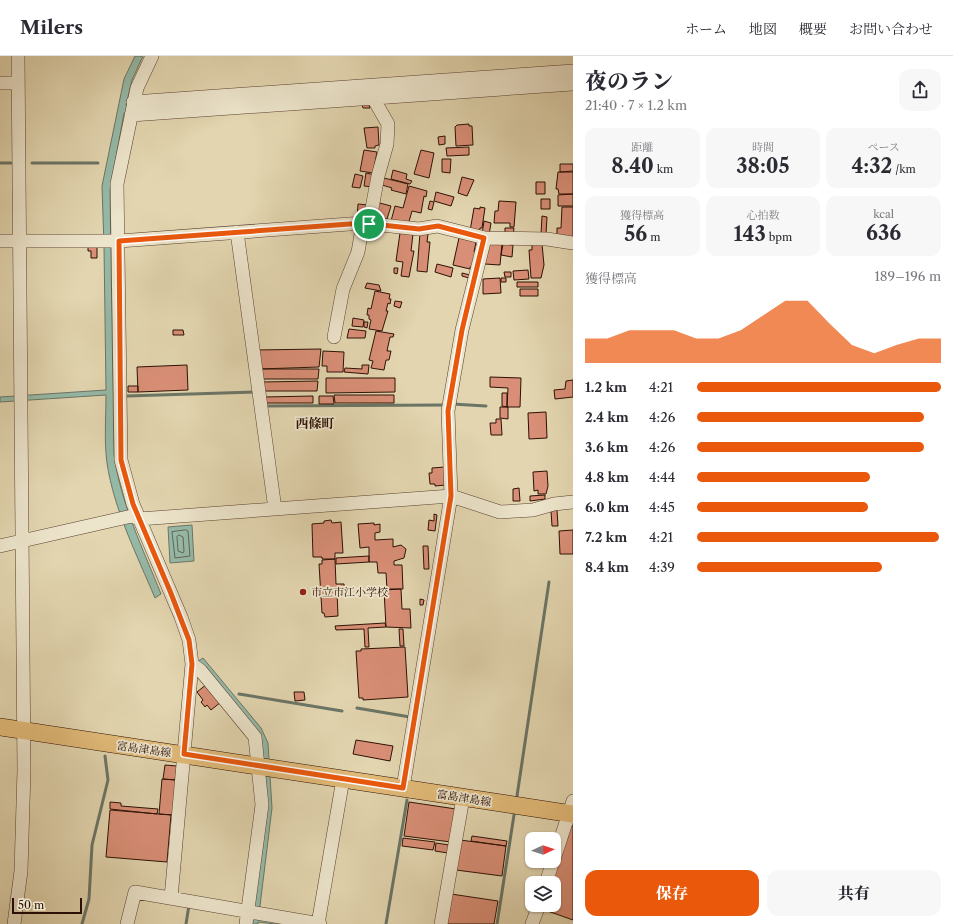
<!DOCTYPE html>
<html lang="ja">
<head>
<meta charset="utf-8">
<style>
  body { margin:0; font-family:"Libre Caslon Text","Noto Serif JP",serif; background:#f7f7f7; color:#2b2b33; height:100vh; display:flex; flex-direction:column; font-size:15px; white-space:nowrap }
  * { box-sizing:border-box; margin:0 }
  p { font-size:13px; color:#7c7c81 }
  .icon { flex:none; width:22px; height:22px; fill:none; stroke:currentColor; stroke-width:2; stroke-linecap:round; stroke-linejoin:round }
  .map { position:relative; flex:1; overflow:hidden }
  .details { display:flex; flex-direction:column; background:#fff; width:380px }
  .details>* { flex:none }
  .needle { width:26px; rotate:87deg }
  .tools { position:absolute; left:525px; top:776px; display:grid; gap:8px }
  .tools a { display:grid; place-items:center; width:36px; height:36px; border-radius:8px; background:#fff; box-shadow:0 1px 3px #0004; font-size:20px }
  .scale { position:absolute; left:12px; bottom:10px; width:70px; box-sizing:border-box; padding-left:4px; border:2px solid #2d1004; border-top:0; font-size:11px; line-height:14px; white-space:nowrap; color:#2d1004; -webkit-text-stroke:3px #ece4cb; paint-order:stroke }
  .pin { position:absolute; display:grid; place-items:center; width:34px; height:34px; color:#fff; margin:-17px; border:2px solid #fff; border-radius:50%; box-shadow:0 1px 4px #0007 }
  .round { display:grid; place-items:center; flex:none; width:42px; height:42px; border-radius:12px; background:#f7f7f7 }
  .overview { display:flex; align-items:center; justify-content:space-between; height:68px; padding:0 12px }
  h1 { font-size:22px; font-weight:800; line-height:30px }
  .metrics { display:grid; grid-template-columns:repeat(3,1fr); gap:6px; height:68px; padding:4px 12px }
  .metrics div { display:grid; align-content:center; border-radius:10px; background:#f7f7f7; text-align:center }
  .metrics b { font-size:20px; font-weight:800 }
  .metrics small { font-size:11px; font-weight:400 }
  .metrics p { font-size:11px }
  .chart { height:112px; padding:8px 12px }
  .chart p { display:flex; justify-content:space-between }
  .chart svg { width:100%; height:72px; margin-top:4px; fill:#ea580c; opacity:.7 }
  .action { display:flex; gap:8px; margin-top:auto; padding:8px 12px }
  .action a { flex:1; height:46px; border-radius:12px; background:#ea580c; color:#fff; font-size:16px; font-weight:800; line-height:46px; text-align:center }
  .action a+a { background:#f7f7f7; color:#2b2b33 }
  ul { padding:0 12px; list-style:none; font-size:13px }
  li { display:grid; grid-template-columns:64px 48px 1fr; align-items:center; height:30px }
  li i { height:10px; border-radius:5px; background:#ea580c }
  header { display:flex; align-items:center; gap:24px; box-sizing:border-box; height:56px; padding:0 20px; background:#fff; border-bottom:1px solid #e1e1e2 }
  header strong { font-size:19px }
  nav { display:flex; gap:22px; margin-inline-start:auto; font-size:14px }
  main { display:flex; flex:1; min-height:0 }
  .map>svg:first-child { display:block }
</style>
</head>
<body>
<header>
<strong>Milers</strong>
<nav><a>ホーム</a><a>地図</a><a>概要</a><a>お問い合わせ</a></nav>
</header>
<main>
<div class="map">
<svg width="573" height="868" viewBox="0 0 573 868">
  <rect width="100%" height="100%" fill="#e2d5af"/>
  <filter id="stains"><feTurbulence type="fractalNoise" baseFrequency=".005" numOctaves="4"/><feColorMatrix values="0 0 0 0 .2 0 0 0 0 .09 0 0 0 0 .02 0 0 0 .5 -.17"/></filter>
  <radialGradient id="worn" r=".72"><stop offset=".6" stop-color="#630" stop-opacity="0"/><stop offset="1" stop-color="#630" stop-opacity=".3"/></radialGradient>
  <!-- water -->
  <path fill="#95b9a7" stroke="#6b7566" d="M135 0H143L132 24 126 49 573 18V25L124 57 110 134 114 399C121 448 143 493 161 538L155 542C137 499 114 454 107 407 104 385 106 362 106 339L0 346V341L106 334 104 190 102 130 124 23Z
    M192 469 194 505 170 507 168 471Z
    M203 602 261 672 268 687 272 752 259 858 305 868H275L258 866V868H249L259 687 197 606Z"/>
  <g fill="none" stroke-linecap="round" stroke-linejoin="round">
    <!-- shore -->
    <path stroke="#616456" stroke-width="1" d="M186 474 188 475 190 500 175 502 172 476Z
      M179 479 183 481 184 495 183 497 178 495 177 481Z"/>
    <!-- stream -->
    <path stroke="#6b7566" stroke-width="3" d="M0 107H11
      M32 107H98
      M127 340 255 336
      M452 348 486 350
      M263 350 444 349
      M239 638 342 655
      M357 652 410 661
      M517 740 549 526
      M82 868 89 843 92 789 108 724 105 700
      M186 868 189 849
      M386 868 407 744
      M497 868 514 759"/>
  </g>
  <!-- building -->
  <path fill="#d98f77" stroke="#2d1004" d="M369 48 370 52H363L362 49Z
    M469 68V70H472L473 89 456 90 455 71 457 69Z
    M378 71 379 89 375 90V92H367L364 72Z
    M445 80V88L439 89 438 81Z
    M469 91V99L447 100 446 92Z
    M364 94 377 96 373 117 360 115Z
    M421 94 434 97 429 122 414 118Z
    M442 103H451L450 117 442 116Z
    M560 108H573V115L560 116Z
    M393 114 407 118 406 123 412 125 410 128 391 123Z
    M558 116H573V138H559L558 133H556Z
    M366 117 375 119 373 131 364 130Z
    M355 118 363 120 360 132 352 131Z
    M462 121 474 124 467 140 458 137Z
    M384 122 408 128 406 138 391 134 392 132 382 129Z
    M536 126H545V138H536Z
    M409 130 427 135 426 141 424 140 421 157 412 155 408 169 391 165 395 150 403 152Z
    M436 136 454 141 451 150 434 145Z
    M573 138V150H558V139Z
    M541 143H550V153H541Z
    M430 145 434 146 432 154 428 153Z
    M499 145 516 146 514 171H510V167H494L495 155H498Z
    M376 146 391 150 387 163 375 160Z
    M358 148 368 149 367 163 357 162Z
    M480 151 485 152 482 172H480L479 177 470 175 474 152 480 153Z
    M562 151H573V183L557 182V172H561Z
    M542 160 547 161 546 178H541Z
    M484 165 491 167 489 179 482 178Z
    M505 172H514L513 180 505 179Z
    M400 177 413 178 411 195H414L409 221 401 220 403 206 396 205Z
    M420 177 428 178 427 186H430L427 216 417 215Z
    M459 182 476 186 474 196 476 197 472 211H470V213L453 209Z
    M488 187 502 188 500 209 485 208Z
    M503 188 513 189 512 201 501 199Z
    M532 188H542L544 209 541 222H531L529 194H532Z
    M88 190H97V202H91V195H88Z
    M437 208 453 212 451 221 435 216Z
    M394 212H398L397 218 394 217Z
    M528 214 529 223 514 224 513 215Z
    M504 216H511V221H505Z
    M462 217 470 219 469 222 462 220Z
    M500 222 501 237 483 238V223Z
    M501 222H506V226H501Z
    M517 226H538V231H517Z
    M367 227 379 229 381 235 365 232Z
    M520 233H538V240H520Z
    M375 235 390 238 389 243H391L390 248 388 247 386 255H388L382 275 369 273 371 264 369 263V259H367L368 252 371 253Z
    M395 245 402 246 400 252 394 250Z
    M353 262 364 264 363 271 352 270Z
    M364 266H368L367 272 364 271Z
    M349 273 366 275 365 282H347Z
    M173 274H183L184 279H173Z
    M376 275 394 278 393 281H390L387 295H391L389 304H386L384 314 371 312 373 305 369 304Z
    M321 293 319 311 259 313 256 294Z
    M323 295 344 296 343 316H327V310H322Z
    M187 309 188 334 138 336 137 311Z
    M362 309H369L368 318 344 316 345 312 362 313Z
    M261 313H319L318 323H261Z
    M490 321 521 322 520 351H507L508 332 490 331Z
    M326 322H395V336L326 337Z
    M573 324V341L555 343 554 334 565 333 566 325Z
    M318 325 317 335H262V326Z
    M128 330H138V336H128Z
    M502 337H507V351L502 350Z
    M334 339H394V347H335Z
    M313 340V347H264V341Z
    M319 340H333L334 348H319Z
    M500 351H508V363L500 362Z
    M546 356 547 382 529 383 528 357Z
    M496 363H501L502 379H491L490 367H496Z
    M445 411 446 429 435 430V428H430L429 417H432V412Z
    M547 415 548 430 546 438H538V434L534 435 533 416Z
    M519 432 520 445H513V433Z
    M545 439V443L530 445V440Z
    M557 454 558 470H552L551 455Z
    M434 458 437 459 435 475 428 474 429 464 434 465Z
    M331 464 332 467 341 466 343 497H335V503H322V501H313L312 468 324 467V465Z
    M374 467V469L380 468V476L375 477V484L393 483V491L401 489 406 493 404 502 394 505V509H402L403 533H387L386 517H378L377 506H369V491L360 492 358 468Z
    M573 474V498H560L559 475Z
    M423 490H428L429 513H424Z
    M369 500V506L336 508V502Z
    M335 503 336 528H344L345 534 337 535 338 560 325 561 324 557H322L319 508H322V504Z
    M401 533 402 553H410L411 572 386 571 384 534Z
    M420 543 424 544 423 549H420Z
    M385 567 386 571 368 572 369 591H365L364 573 336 574 335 570Z
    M399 573H403L404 590H400Z
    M405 591 408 641 363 644V642H359L356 595H361V593Z
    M207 628 221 646 211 654 207 649 205 651 201 646 203 644 197 636Z
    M294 636H304L305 644 295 645Z
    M356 684 393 690 390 705 353 698Z
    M165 709 177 710 175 724 163 723Z
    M162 723 177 724 174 759 159 758Z
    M110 746 121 747V750L158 753 157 758 110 753Z
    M409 746 456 753 451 786 404 780Z
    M110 754 171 759 167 806 106 801Z
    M570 769 573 770V864L542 853 543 849H554V827H550Z
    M472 780 507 785 506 790 471 785Z
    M403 782 435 786 433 794 402 790Z
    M460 784 506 790 502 820 456 814Z
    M436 787 449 789 448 797 435 795Z
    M451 838 498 845 494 868H447Z"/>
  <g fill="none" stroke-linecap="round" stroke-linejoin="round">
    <!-- minor casing -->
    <g stroke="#5a412f" stroke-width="14">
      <path id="minor" d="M152 0 137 32 117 128 121 404 133 448 181 561 189 584 192 608 171 842
        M0 27H18
        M133 46 573 15
        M131 59 573 28
        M369 168 378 120 387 88 388 68 373 42
        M237 176 275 453
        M0 185H119L363 167 419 173 437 170 485 182 547 183 573 187
        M334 281 343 233 358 196 363 167
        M0 490 132 460 139 463 451 440 500 456 533 454 554 448 573 446
        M192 608 201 615 255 681 262 749 246 868
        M403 732 451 440 448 355 462 274 485 182
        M554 803 573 745
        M546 827 553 805
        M14 868 21 815 24 714 18 0
        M127 868 135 836 320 868
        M318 868 343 723
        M441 868 463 742
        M532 868 539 849"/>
    </g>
    <!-- major casing -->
    <g stroke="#2d1004" stroke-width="18">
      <path id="major" d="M0 671 573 758"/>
    </g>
    <!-- minor -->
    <use href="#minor" stroke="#ece4cb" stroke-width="13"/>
    <!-- major -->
    <use href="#major" stroke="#e1ba78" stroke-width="17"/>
  </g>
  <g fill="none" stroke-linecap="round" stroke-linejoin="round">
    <!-- route casing -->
    <g stroke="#fff" stroke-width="8">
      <path id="route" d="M363 167 419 173 438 170 484 182 462 274 448 355 451 440 403 732 184 698 192 608 189 584 170 535 133 448 121 404 119 185Z"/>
    </g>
    <!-- route -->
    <use href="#route" stroke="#ea580c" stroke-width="5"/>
  </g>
  <!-- markers -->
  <circle fill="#8f2418" stroke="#ece4cb" stroke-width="1.5" cx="303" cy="536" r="4"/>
  <g text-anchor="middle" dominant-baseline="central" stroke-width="3.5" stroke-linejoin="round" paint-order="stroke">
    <!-- poi labels -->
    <g font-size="11" fill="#2d1004" stroke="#ece4cb" text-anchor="start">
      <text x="311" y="536">市立市江小学校</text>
    </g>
    <!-- street labels -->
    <g font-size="11" fill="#2d1004" stroke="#ece4cb">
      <text transform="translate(144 693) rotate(8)">富島津島線</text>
      <text transform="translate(464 742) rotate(9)">富島津島線</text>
    </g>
    <!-- quarter labels -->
    <g font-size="13" font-weight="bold" fill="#2d1004" stroke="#ece4cb">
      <text x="315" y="367">西條町</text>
    </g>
  </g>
  <rect width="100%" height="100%" filter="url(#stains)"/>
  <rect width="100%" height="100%" fill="url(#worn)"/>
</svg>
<div class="tools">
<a><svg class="needle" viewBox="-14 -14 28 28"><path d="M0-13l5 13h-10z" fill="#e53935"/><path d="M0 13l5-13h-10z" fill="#7c7c81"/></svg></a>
<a><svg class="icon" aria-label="layers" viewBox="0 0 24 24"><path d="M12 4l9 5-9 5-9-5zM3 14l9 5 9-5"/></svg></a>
</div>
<div class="scale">50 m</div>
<div class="pin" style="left:369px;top:168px;background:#1e9e55"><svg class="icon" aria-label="arrive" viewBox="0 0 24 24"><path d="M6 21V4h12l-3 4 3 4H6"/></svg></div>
</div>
<section class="details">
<div class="overview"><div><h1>夜のラン</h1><p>21:40 · 7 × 1.2 km</p></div><a class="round"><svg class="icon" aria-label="share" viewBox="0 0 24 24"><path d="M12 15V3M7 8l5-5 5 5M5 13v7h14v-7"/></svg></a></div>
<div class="metrics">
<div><p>距離</p><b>8.40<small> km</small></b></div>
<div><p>時間</p><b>38:05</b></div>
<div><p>ペース</p><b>4:32<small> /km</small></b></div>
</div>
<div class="metrics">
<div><p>獲得標高</p><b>56<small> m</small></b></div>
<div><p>心拍数</p><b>143<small> bpm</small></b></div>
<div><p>kcal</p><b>636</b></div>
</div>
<div class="chart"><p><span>獲得標高</span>189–196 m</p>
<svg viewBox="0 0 160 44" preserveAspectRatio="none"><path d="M0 44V29L10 29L20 24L30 24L40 24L50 29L60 29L70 24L80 15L90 6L100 6L110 20L120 33L130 38L140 33L150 29L160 29V44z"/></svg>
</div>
<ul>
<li><b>1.2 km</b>4:21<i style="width:100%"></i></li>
<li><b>2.4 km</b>4:26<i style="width:93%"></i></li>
<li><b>3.6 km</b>4:26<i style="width:93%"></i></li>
<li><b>4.8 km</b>4:44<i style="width:71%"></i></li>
<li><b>6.0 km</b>4:45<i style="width:70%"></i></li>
<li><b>7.2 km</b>4:21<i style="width:99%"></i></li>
<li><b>8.4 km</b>4:39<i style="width:76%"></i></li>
</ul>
<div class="action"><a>保存</a><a>共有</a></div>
</section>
</main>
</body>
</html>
